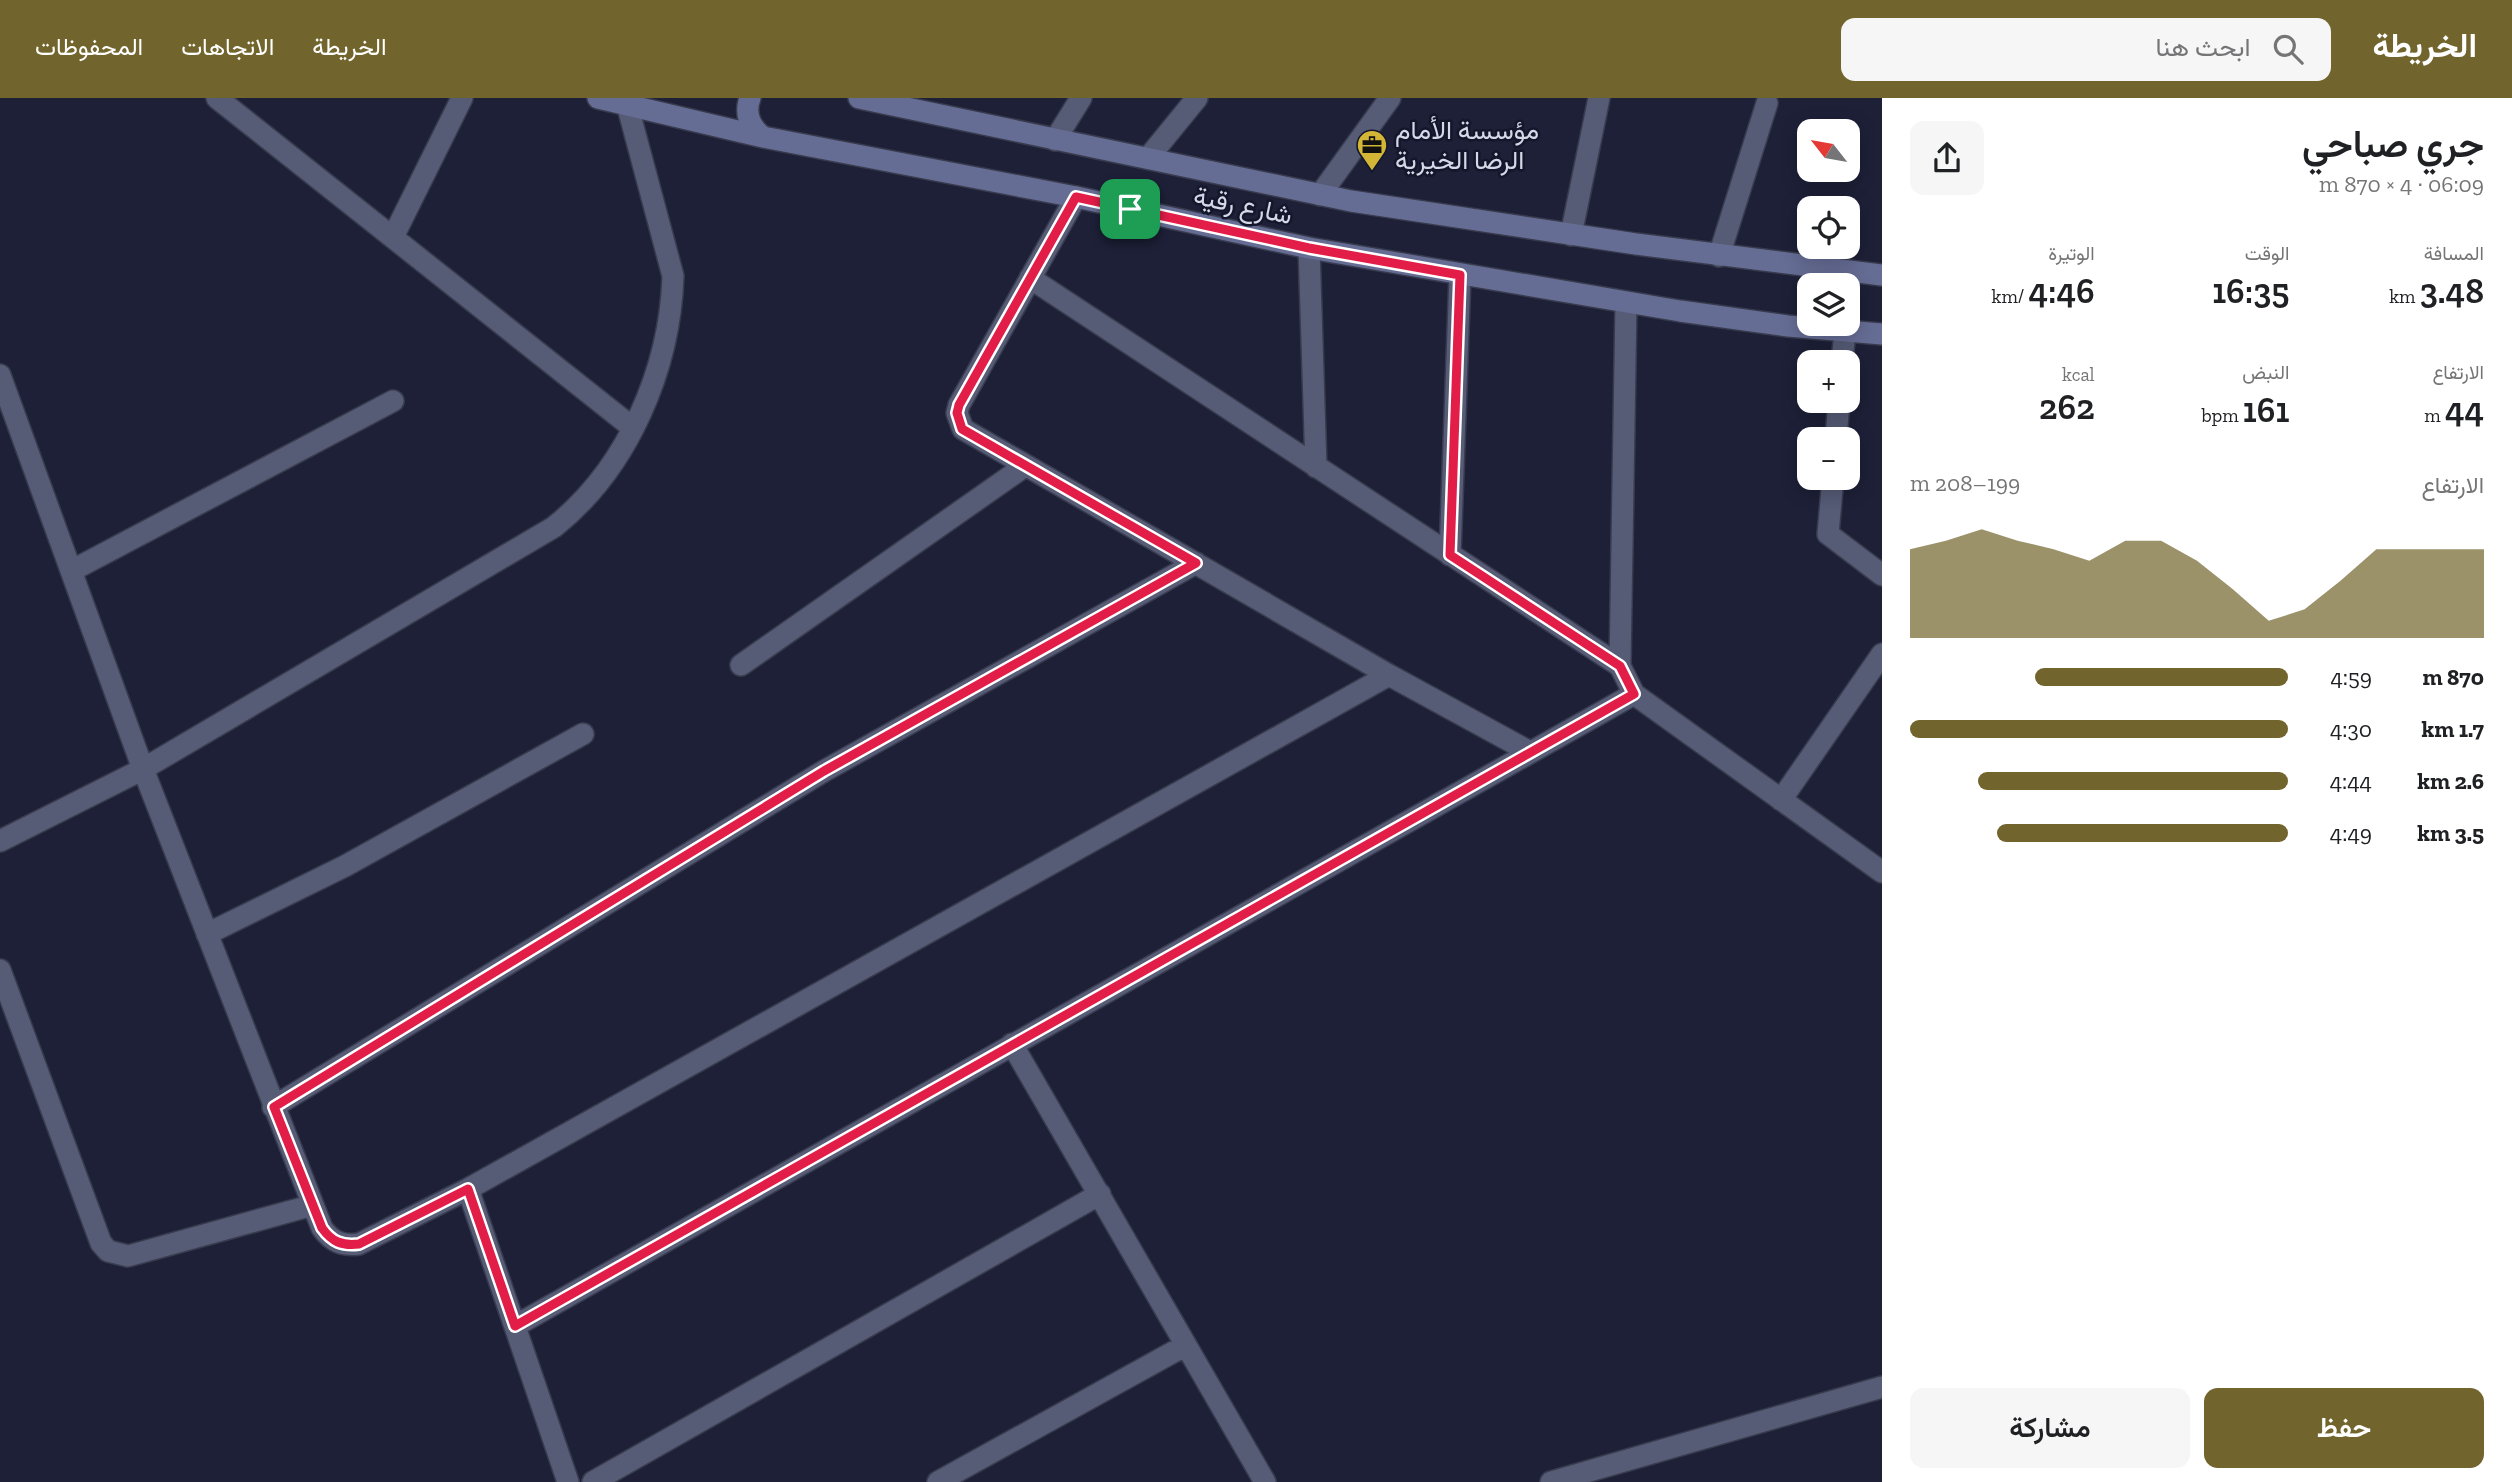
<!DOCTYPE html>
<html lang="ar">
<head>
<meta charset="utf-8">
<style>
  body { margin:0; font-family:"Zilla Slab",Vazirmatn,serif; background:#f6f6f6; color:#202124; direction:rtl; height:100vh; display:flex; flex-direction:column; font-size:26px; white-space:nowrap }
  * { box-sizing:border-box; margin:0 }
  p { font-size:23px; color:#757577 }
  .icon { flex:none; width:38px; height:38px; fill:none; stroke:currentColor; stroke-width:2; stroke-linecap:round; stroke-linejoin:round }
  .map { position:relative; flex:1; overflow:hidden; direction:ltr }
  .drawer { display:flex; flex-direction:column; background:#fff; width:630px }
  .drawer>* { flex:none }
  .needle { width:46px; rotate:301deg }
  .controls { position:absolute; left:1797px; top:21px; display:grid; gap:14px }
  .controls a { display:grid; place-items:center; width:63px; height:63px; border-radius:14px; background:#fff; box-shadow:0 4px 18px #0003; font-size:35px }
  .pin { position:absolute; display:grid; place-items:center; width:60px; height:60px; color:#fff; margin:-30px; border-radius:14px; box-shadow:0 4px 10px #0006 }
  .round { display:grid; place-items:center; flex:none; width:74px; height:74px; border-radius:14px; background:#f6f6f6 }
  .headline { display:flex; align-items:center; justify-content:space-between; height:119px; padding:0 28px }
  h1 { font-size:38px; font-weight:600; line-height:52px }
  .metrics { display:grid; grid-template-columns:repeat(3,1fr); gap:10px; height:119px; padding:7px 28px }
  .metrics div { display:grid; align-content:center }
  .metrics b { font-size:35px; font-weight:600 }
  .metrics small { font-size:19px; font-weight:400 }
  .metrics p { font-size:19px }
  .chart { height:196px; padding:14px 28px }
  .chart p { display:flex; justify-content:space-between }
  .chart svg { width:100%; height:126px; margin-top:7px; fill:#71642c; opacity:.7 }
  .button { display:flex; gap:14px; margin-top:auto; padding:14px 28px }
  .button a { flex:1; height:80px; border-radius:14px; background:#71642c; color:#fff; font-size:28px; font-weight:600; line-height:80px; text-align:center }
  .button a+a { background:#f6f6f6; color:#202124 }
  ul { padding:0 28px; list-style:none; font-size:23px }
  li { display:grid; grid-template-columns:112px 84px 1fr; align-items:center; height:52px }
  li i { height:18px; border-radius:9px; background:#71642c }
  header { display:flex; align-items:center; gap:42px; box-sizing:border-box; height:98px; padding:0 35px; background:#71642c; color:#fff }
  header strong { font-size:33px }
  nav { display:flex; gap:38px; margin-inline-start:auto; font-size:24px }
  .search { width:490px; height:63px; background:#f6f6f6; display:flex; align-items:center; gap:18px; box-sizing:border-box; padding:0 24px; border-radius:14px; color:#757577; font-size:26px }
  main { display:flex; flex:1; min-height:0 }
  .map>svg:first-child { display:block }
</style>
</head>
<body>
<header>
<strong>الخريطة</strong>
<div class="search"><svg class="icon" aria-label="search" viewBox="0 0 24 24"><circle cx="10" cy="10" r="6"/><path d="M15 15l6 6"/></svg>ابحث هنا</div>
<nav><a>الخريطة</a><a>الاتجاهات</a><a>المحفوظات</a></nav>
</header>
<main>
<section class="drawer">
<div class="headline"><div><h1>جري صباحي</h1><p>06:09 · 4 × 870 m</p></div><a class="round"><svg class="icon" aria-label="share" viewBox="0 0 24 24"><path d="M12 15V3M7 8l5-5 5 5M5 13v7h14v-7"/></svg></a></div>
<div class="metrics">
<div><p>المسافة</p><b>3.48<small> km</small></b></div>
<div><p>الوقت</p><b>16:35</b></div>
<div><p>الوتيرة</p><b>4:46<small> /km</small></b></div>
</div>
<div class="metrics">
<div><p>الارتفاع</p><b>44<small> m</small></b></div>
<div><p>النبض</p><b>161<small> bpm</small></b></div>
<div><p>kcal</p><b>262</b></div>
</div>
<div class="chart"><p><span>الارتفاع</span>199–208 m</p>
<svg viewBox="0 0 160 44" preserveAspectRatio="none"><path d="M0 44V13L10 10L20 6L30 10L40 13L50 17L60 10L70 10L80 17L90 27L100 38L110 34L120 24L130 13L140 13L150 13L160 13V44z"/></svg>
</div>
<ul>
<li><b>870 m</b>4:59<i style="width:67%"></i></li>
<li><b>1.7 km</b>4:30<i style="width:100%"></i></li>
<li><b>2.6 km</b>4:44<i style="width:82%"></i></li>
<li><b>3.5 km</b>4:49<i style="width:77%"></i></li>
</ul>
<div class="button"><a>حفظ</a><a>مشاركة</a></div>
</section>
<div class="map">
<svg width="1882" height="1384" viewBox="0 0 1882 1384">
  <rect width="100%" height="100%" fill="#1d2037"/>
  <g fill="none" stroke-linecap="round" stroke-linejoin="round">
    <!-- street casing -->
    <g stroke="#383b4d" stroke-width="24">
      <path id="street" d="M217 0 633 330
        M1055 42 1081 0
        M1148 60 1197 0
        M1320 97 1390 0
        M1076 99 959 307 957 315 963 331 1389 577 1530 654
        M1571 137 1599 0
        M393 139 462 0
        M1309 150 1316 369
        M1719 158 1767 5
        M1030 180 1620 568 1634 596 1882 774
        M1842 264 1845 233
        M0 277 143 671 322 1130C332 1144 342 1148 359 1146L468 1091 1389 577
        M1836 341 1839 303
        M1833 380 1828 436 1882 477
        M1450 457 1460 177
        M71 473 393 303
        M741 567 1025 368
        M1620 568 1626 205
        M1781 702 1882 556
        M0 743 143 671 554 429C628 370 670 271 673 178L627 6
        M207 836 345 768 583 636
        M0 872 101 1145 108 1153 128 1158 313 1107
        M1012 946 1265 1384
        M273 1009 824 673 1196 465
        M468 1091 568 1384
        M515 1228 1634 596
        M593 1384 1100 1096
        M938 1384 1186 1247
        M1551 1384 1882 1289"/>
    </g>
    <!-- secondary casing -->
    <g stroke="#383b4d" stroke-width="24">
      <path id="secondary" d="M598 0 763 39 1076 99 1309 150 1680 213 1788 228 1882 236
        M750 0C744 16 750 29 763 39
        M859 0 1351 103 1636 146 1882 177"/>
    </g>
    <!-- street -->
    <use href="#street" stroke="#565b76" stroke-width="21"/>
    <!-- secondary -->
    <use href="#secondary" stroke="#666d95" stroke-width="21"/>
  </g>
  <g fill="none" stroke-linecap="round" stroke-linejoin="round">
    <!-- route casing -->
    <g stroke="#fff" stroke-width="14">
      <path id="route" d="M1076 99 1309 150 1460 177 1450 457 1620 568 1634 596 515 1228 468 1091 359 1146C342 1148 332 1144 322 1130L274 1009 824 673 1196 465 962 331 957 315 959 307Z"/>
    </g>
    <!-- route -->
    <use href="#route" stroke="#e11d48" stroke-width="9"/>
  </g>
  <!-- icons -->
  <defs>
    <g id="office-pin" transform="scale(1.575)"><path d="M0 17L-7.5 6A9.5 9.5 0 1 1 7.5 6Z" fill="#d3b635" stroke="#14172c"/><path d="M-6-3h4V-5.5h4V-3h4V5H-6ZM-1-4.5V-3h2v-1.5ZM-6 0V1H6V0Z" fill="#111"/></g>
  </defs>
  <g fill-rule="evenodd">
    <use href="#office-pin" x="1372" y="47"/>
  </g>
  <g text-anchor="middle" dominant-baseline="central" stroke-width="5" stroke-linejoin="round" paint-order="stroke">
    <!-- poi labels -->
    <g font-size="26" fill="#d4d8e7" stroke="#14172c" text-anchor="start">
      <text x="1395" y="32">مؤسسة الأمام<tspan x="1395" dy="30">الرضا الخيرية</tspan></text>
    </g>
    <!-- street labels -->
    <g font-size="26" fill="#d4d8e7" stroke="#14172c">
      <text transform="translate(1243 107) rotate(12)">شارع رقية</text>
    </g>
  </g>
</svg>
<div class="controls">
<a><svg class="needle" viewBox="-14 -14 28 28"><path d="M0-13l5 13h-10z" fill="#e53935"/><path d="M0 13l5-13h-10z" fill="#757577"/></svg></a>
<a><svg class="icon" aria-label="locate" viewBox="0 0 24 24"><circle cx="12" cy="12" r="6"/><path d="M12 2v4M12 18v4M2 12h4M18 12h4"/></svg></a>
<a><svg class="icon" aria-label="layers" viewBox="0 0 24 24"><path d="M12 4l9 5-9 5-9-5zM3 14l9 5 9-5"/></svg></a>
<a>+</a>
<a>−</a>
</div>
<div class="pin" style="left:1130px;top:111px;background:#1e9e55"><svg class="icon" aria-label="arrive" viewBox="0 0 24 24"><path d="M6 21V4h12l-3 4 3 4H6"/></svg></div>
</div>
</main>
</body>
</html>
